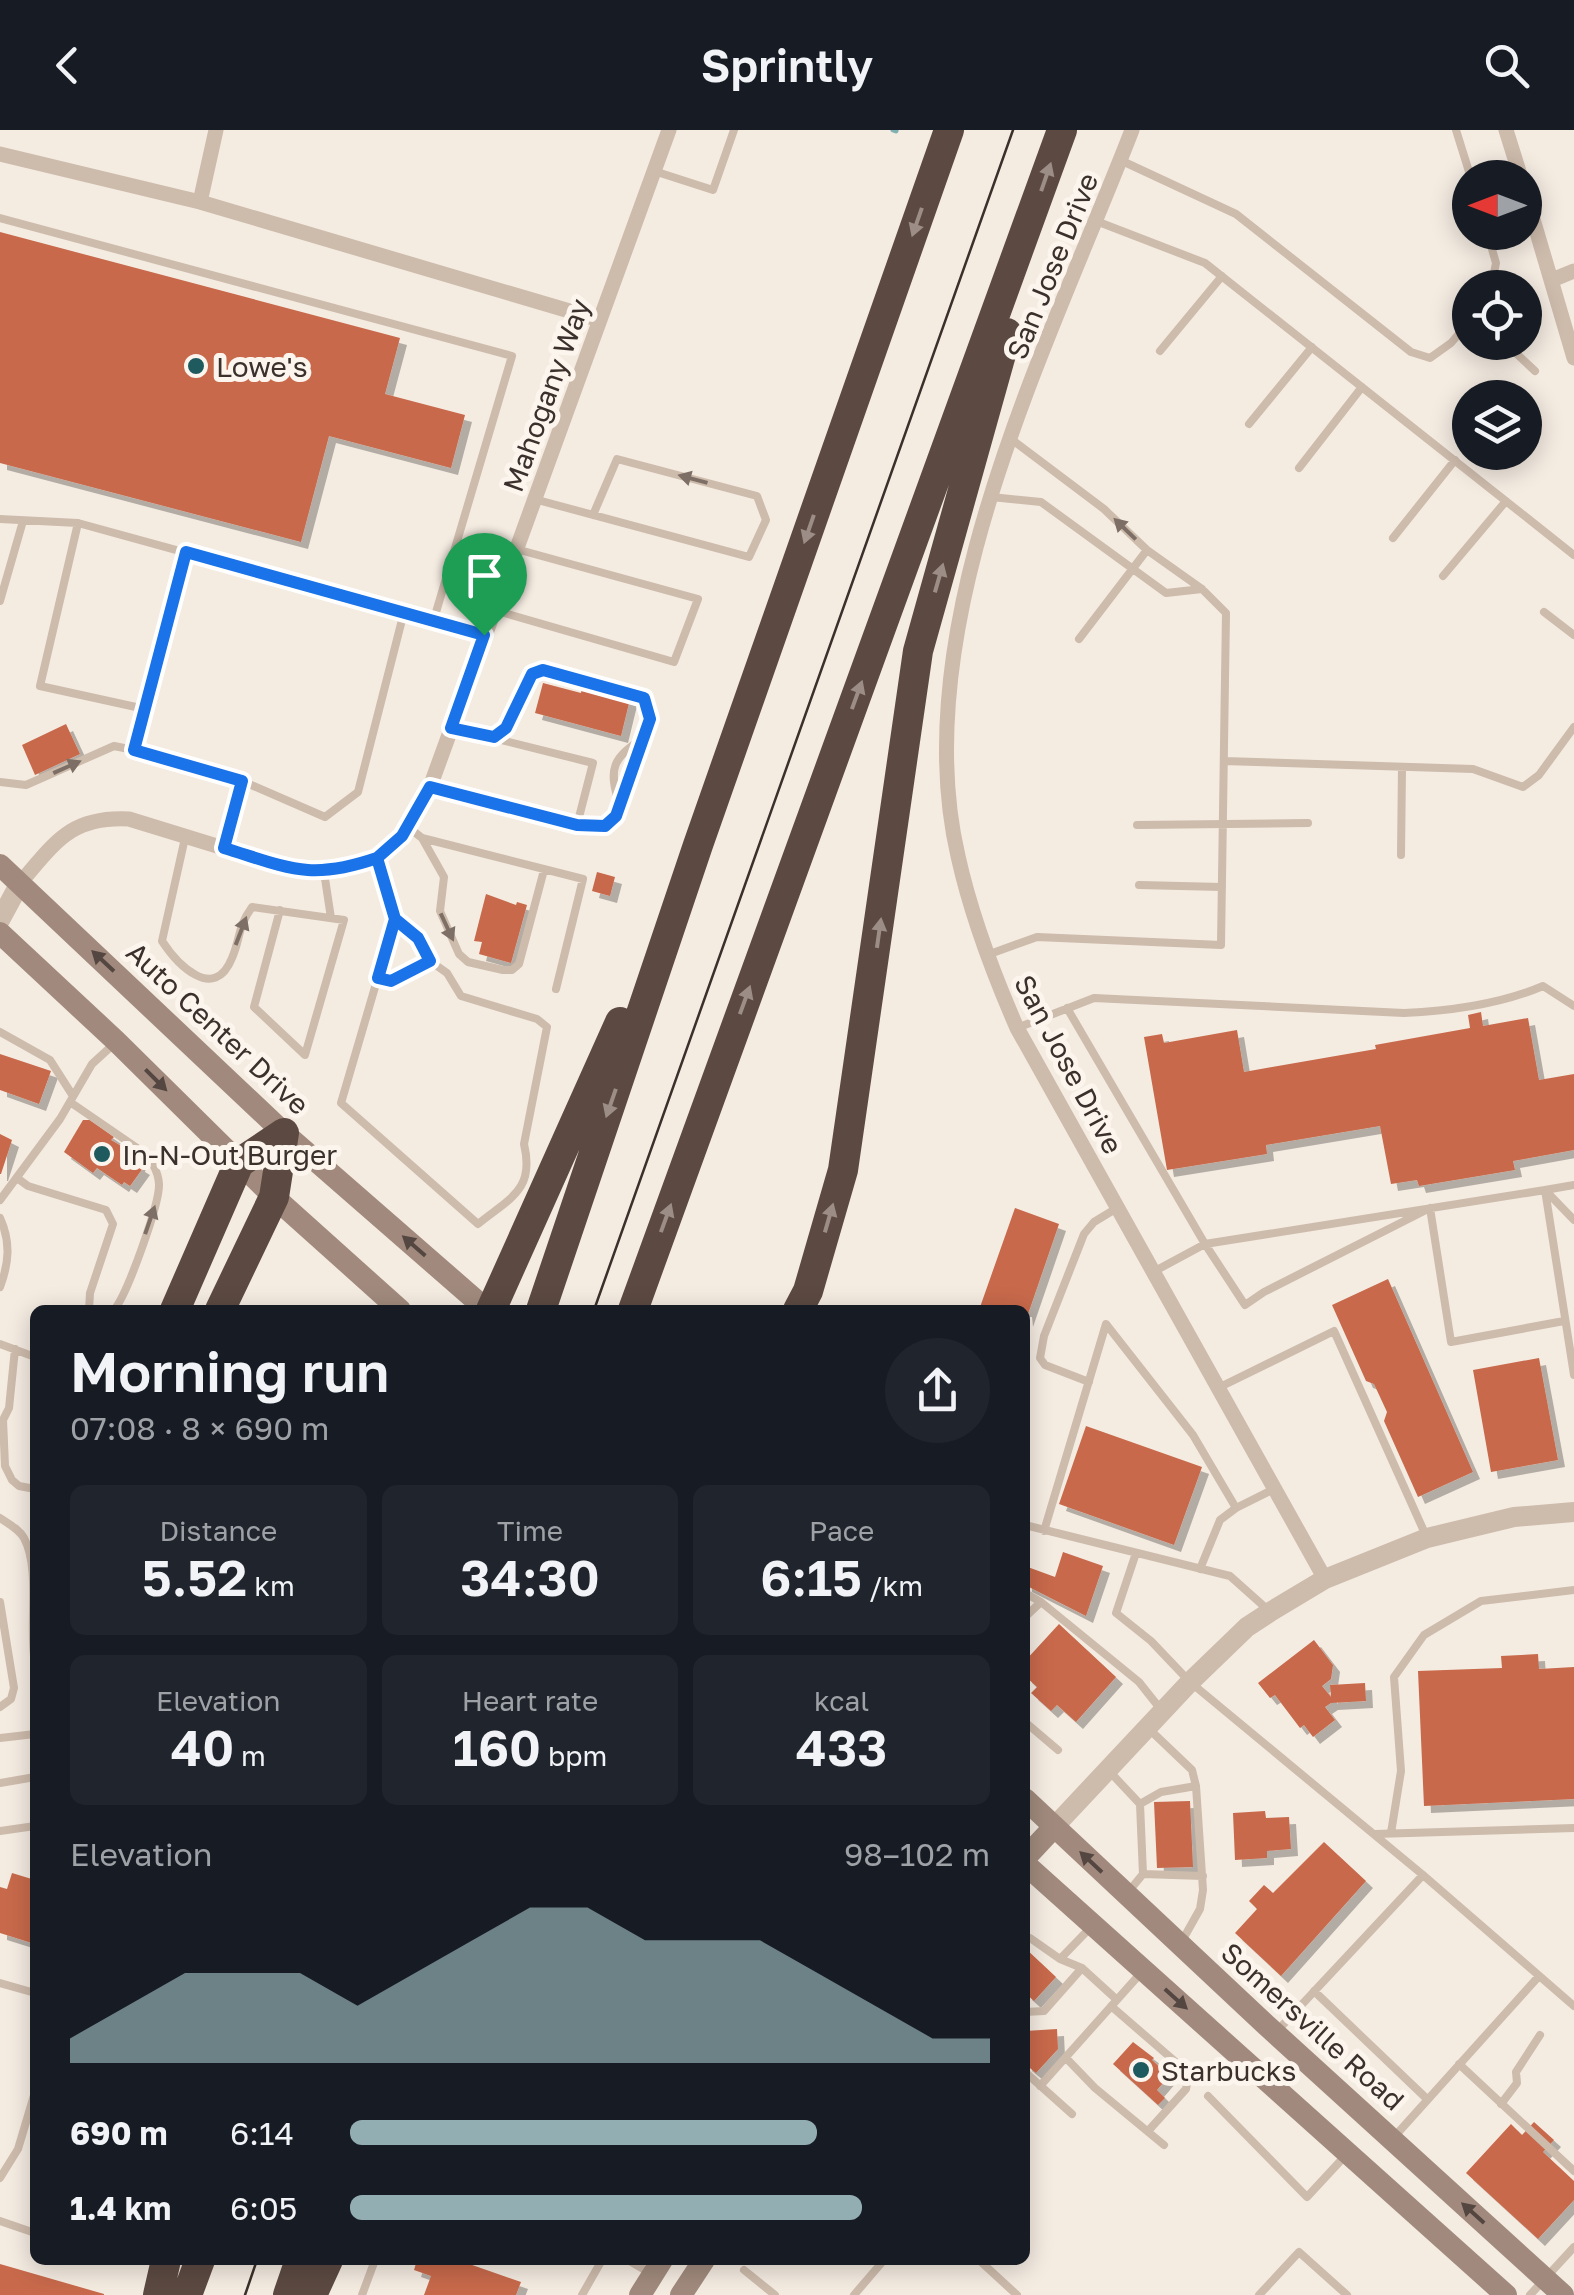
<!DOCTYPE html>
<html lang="en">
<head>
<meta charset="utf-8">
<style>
  body { margin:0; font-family:"Golos Text",sans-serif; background:#20242c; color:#f1f3f6; height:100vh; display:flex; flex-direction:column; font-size:38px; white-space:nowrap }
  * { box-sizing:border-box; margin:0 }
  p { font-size:32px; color:#9ea1a6 }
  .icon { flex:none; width:55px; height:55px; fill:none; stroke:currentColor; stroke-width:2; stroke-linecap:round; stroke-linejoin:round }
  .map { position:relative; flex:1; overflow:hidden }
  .side { position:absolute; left:30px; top:1175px; width:1000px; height:960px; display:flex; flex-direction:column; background:#171b24; border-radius:15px; box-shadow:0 5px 25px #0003 }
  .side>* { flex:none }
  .needle { width:65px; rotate:270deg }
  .buttons { position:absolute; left:1452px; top:30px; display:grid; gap:20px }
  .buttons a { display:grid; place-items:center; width:90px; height:90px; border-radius:50%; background:#171b24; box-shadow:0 5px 25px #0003; font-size:50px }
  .pin { position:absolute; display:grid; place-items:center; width:85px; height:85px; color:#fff; margin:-102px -42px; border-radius:50% 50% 50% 0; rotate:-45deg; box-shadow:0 0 10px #0007 }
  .pin .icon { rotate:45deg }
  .round { display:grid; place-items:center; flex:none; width:105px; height:105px; border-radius:52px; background:#20242c }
  .head { display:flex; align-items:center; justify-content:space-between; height:170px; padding:0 40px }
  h1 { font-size:55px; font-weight:600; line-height:75px }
  .stats { display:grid; grid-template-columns:repeat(3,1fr); gap:15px; height:170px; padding:10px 40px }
  .stats div { display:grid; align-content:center; border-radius:15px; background:#20242c; text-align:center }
  .stats b { font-size:50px; font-weight:600 }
  .stats small { font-size:28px; font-weight:400 }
  .stats p { font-size:28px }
  .chart { height:280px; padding:20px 40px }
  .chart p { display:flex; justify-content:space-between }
  .chart svg { width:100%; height:180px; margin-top:10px; fill:#92aeb2; opacity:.7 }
  ul { padding:0 40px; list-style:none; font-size:32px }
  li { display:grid; grid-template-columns:160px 120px 1fr; align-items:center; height:75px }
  li i { height:25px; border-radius:12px; background:#92aeb2 }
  header { display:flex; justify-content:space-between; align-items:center; height:130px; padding:0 40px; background:#171b24; font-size:45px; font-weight:600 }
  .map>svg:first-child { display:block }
</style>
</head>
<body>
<header><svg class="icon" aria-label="back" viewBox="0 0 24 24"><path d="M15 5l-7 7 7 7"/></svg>Sprintly<svg class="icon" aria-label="search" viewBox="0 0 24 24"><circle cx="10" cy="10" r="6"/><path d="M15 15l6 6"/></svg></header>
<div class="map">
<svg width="1574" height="2165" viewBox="0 0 1574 2165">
  <defs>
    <filter id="shadow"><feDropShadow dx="7" dy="7" stdDeviation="0" flood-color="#0004"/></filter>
  </defs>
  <rect width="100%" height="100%" fill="#f4ebe1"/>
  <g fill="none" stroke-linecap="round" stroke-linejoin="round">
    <!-- stream -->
    <path stroke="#7fb0b2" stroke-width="5" d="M893 0 896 1"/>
  </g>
  <!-- building -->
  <path fill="#c8694b" filter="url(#shadow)" d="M0 102 400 208 385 264 465 285 451 338 329 306 301 412 0 333Z
    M543 553 581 563 582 557 630 569 621 606 535 583Z
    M66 594 80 624 35 645 22 615Z
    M597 742 615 747 610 766 592 761Z
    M486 764 516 775 517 772 527 775 511 833 479 824 482 812 474 811Z
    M1481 882 1483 896 1528 888 1539 950 1574 944V1020L1513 1031 1515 1040 1419 1056 1417 1050 1391 1054 1380 996 1266 1015 1267 1024 1167 1040 1144 907 1162 904 1164 913 1237 900 1244 942 1376 919 1375 915 1470 898 1468 885Z
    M0 924 51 941 39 974 0 960Z
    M83 990H90L114 1007 111 1010 140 1027 138 1035 143 1038 130 1056 124 1052 122 1055 97 1038 93 1043 64 1022Z
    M0 1004 12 1010 1 1044H0Z
    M1015 1078 1059 1094 1026 1190 1025 1180H979Z
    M1388 1149 1473 1342 1418 1367 1384 1291 1387 1282 1374 1254 1366 1251 1332 1175Z
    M1539 1228 1558 1330 1491 1342 1473 1240Z
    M1086 1296 1202 1337 1174 1415 1059 1374Z
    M1063 1422 1103 1436 1086 1486 1025 1455V1436L1055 1447Z
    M1059 1494 1116 1547 1076 1592 1057 1575 1051 1581 1031 1563 1037 1557 1025 1546V1531Z
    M1314 1510 1333 1535 1331 1549 1322 1556 1331 1567 1330 1555 1365 1553 1366 1571 1331 1573 1325 1577 1335 1590 1313 1607 1304 1595 1300 1598 1275 1565 1270 1568 1258 1553Z
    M1538 1524 1539 1539 1574 1537V1669L1424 1676 1418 1541 1502 1538 1501 1526Z
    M1190 1671 1193 1737 1157 1738 1154 1672Z
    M1265 1681 1266 1688 1289 1687 1291 1719 1267 1721V1728L1235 1730 1233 1683Z
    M1324 1712 1366 1751 1281 1846 1235 1803 1257 1779 1249 1771 1264 1755 1273 1763Z
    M12 1743 35 1750V1814L0 1803V1757L7 1759Z
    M1025 1818 1056 1847 1034 1871 1025 1863Z
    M1057 1899 1058 1919 1036 1943 1025 1934V1901Z
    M1133 1912 1154 1928 1152 1930 1169 1946 1157 1960 1165 1968 1158 1975 1113 1934Z
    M1534 1992 1554 2010 1543 2022 1574 2051V2070L1538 2109 1466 2043 1511 1994 1522 2005Z
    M417 2130H458L521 2152 516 2165H424L431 2146 414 2140Z
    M0 2134 104 2164V2165H0Z"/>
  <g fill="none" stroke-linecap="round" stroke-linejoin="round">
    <!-- service -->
    <path stroke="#cdbbac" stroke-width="8" d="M1456 0 1471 48
      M1120 30 1236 84 1411 222 1430 228 1451 213 1470 191
      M654 41 713 60 734 0
      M0 88 512 226 434 489
      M1096 91 1205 133 1574 425
      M1487 102 1496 133 1491 158
      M1504 212 1535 241
      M1160 221 1222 146
      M1249 294 1312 217
      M1299 338 1362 257
      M991 367 1041 372 1166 463 1202 459
      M534 369 749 427 766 390 757 366 617 329 593 385
      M0 389 78 393 485 505
      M78 393 40 556 145 579
      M1393 408 1455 330
      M186 422 134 620 242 651 325 687 358 662 404 482
      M1443 446 1506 371
      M0 471 23 391
      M494 480 674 532 698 469 516 419
      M1544 482 1574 505
      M1079 509 1147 420
      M493 607 506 598 532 543 543 541 644 569 650 589 616 686 605 696 577 695
      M1224 631 1473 639 1523 657 1539 645 1574 597
      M0 652 26 655 114 616 134 620
      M430 657 577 695 593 633 453 598
      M619 673C608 638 613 628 643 608
      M1137 695 1308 693
      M408 697 422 708 583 749 556 859
      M185 708 162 811C177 834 214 873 232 828 241 807 237 798 252 777L344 790 305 925 254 877 280 780
      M422 708 444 747 440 781 459 824 468 832 503 840H512L519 834 544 740
      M224 718 242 651
      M1401 725 1402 637
      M377 728 395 789 419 809 430 831 447 843 461 866 537 889 547 897 524 1014C535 1060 510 1068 478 1094L341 973 395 789
      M324 742 331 788
      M1139 755 1222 757
      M987 825 1037 807 1221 815 1226 483 1202 459 1147 420 1104 379 1011 309
      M378 848 391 851 430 831
      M1067 878 1205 1114 1245 1175 1264 1162 1430 1078 1451 1212 1564 1191
      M1017 898 1094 868 1404 883C1450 881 1501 874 1543 856L1574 876
      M0 902 50 930 73 966
      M70 972 140 1020C151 1029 158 1040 159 1054 160 1073 127 1165 114 1180
      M17 1048 28 1056 106 1080 113 1094 90 1163 89 1180
      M1574 1055 1545 1060 1574 1090
      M0 1070 60 989 92 934 115 913
      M0 1088C11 1112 9 1133 0 1157
      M1153 1142 1205 1114 1545 1060 1574 1245
      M0 1214 35 1227
      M15 1219 9 1278 3 1290 5 1336 12 1350 19 1356 35 1359
      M1089 1252 1045 1235 1040 1228 1044 1206 1084 1104 1094 1092 1117 1078
      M1218 1258 1334 1201 1427 1408
      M1236 1378 1274 1359
      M0 1388C9 1394 19 1399 24 1408 41 1440 28 1497 35 1533
      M1025 1395 1230 1446 1267 1479
      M1044 1401 1106 1194 1193 1305 1236 1378 1220 1390 1200 1439
      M1136 1423 1116 1483 1151 1511 1190 1552 1423 1745 1574 1876
      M1025 1463 1041 1472
      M0 1472 14 1558 11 1569 0 1577
      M1025 1487 1041 1472 1139 1552 1162 1581
      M1025 1592 1058 1620
      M1149 1599 1192 1640 1196 1656 1203 1760 1200 1779 1182 1811
      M0 1608 35 1604
      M1110 1642 1140 1674 1143 1744 1129 1761
      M0 1653 35 1647
      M1140 1674 1161 1662 1196 1656
      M0 1701 35 1696
      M1391 1703 1401 1641 1394 1547 1424 1505 1481 1471 1574 1460
      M1375 1704 1574 1698
      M1143 1744 1203 1746
      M1025 1809 1030 1808 1060 1829
      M1082 1838 1116 1869
      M0 1853 35 1863
      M1314 1861 1427 1969
      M1111 1876 1178 1934 1188 1948 1186 1959 1149 2000
      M1025 1882 1044 1881 1082 1838 1060 1829 1092 1796
      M1278 1900 1423 1745
      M1066 1928 1095 1958 1164 2015
      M1459 1934 1574 2041
      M1025 1942 1072 1984
      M1040 1956 1140 1844
      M1208 1966 1307 2067 1345 2026
      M1501 1974 1517 1953 1516 1942 1540 1905
      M1395 2006 1539 1846
      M0 2048 18 2019 35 1962
      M0 2091 35 2103
      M628 2130 650 2143
      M979 2130 1017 2165
      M744 2140 775 2165
      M362 2165 375 2130
      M582 2165 602 2130
      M854 2165 884 2130
      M1259 2165 1299 2122 1347 2165
      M1530 2165 1574 2117"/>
    <!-- minor -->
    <path stroke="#cdbbac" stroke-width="15" d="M1132 0C1050 212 904 495 958 726 971 785 993 843 1017 898L1325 1449
      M1506 0 1521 48
      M0 24 200 72 600 190
      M1525 62 1574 228
      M200 72 216 0
      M1552 150 1574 141
      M20 753C55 713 70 686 129 689L295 740C367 746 400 721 430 657L669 0"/>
    <!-- tertiary -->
    <path stroke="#cdbbac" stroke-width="20" d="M0 790 20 753
      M1054 1697 1190 1552 1247 1497 1270 1482 1325 1449 1427 1408 1514 1387 1574 1382"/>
    <!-- secondary -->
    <path stroke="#a18a7d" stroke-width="22" d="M0 735 284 1003 487 1180
      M0 803 117 912 274 1067 400 1180
      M1025 1669 1265 1894 1563 2165
      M1025 1728 1054 1697
      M1025 1734 1506 2165
      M640 2165 662 2130
      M681 2165 704 2130"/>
    <!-- motorway -->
    <path stroke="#5c4a42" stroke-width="30" d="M175 1180 239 1033 284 1003
      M220 1180 274 1067 284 1003
      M491 1180 620 892
      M541 1180 698 715 949 0
      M633 1180 1062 0
      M798 1180 808 1161 843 1040 918 521 1007 203
      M158 2165 166 2130
      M187 2165 200 2130
      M288 2165 300 2130
      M312 2165 328 2130"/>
    <!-- tram -->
    <path stroke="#3b302b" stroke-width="2.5" d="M594 1180 1013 0
      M245 2165 257 2130"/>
  </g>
  <!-- one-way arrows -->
  <defs><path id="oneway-solid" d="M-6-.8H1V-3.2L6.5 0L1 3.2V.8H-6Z" transform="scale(2.5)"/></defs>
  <g fill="#9c8e87">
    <use href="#oneway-solid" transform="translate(1046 47) rotate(-71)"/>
    <use href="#oneway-solid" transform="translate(917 92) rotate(109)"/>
    <use href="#oneway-solid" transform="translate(809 399) rotate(109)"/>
    <use href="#oneway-solid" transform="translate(939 448) rotate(-74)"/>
    <use href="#oneway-solid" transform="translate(857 565) rotate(-70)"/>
    <use href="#oneway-solid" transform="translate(879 803) rotate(-82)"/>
    <use href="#oneway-solid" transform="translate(745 870) rotate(-70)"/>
    <use href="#oneway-solid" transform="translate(611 973) rotate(109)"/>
    <use href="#oneway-solid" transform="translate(666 1088) rotate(-70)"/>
    <use href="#oneway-solid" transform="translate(829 1088) rotate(-74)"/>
  </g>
  <g fill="#7d6f65">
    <use href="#oneway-solid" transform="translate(693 349) rotate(-165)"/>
    <use href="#oneway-solid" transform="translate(1125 399) rotate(-136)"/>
    <use href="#oneway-solid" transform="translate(67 637) rotate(-24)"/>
    <use href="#oneway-solid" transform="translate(447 797) rotate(65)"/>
    <use href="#oneway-solid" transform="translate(241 801) rotate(-69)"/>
    <use href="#oneway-solid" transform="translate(150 1090) rotate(-71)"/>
  </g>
  <g fill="#544640">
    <use href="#oneway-solid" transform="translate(103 831) rotate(-137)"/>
    <use href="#oneway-solid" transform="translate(156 950) rotate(45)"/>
    <use href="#oneway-solid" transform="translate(414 1116) rotate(-139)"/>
    <use href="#oneway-solid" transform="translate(1091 1732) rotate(-137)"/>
    <use href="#oneway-solid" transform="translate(1176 1869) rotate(42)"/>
    <use href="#oneway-solid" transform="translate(1473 2083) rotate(-138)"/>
  </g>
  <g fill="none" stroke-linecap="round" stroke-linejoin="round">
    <!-- route casing -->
    <g stroke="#fff" stroke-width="20">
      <path id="route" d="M484 505 186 422 134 620 242 651 224 718C289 738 310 751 377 728L395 789 378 848 391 851 430 831 418 808 395 789 377 728 402 706 430 657 577 695 605 696 616 686 650 589 644 568 543 540 532 544 506 598 494 607 451 598 484 505"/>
    </g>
    <!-- route -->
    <use href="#route" stroke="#1a73e8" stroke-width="12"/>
  </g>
  <!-- markers -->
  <g fill="#1f5a5e" stroke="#fbf5ee" stroke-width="4">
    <circle cx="196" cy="236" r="10"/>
    <circle cx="102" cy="1024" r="10"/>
    <circle cx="1141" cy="1940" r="10"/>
  </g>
  <g text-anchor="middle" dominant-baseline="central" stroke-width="10" stroke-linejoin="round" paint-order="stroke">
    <!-- street labels -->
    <g font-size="28" fill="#3b302b" stroke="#fbf5ee">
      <text transform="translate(1052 136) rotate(-68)">San Jose Drive</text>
      <text transform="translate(546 265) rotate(-70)">Mahogany Way</text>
      <text transform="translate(218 898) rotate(43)">Auto Center Drive</text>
      <text transform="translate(1069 934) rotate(62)">San Jose Drive</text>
      <text transform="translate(1313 1896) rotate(42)">Somersville Road</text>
    </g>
    <!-- poi labels -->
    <g font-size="28" fill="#3b302b" stroke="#fbf5ee" text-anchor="start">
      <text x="216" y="236">Lowe's</text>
      <text x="122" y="1024">In-N-Out Burger</text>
      <text x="1161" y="1940">Starbucks</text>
    </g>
  </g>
</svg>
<div class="buttons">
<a><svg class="needle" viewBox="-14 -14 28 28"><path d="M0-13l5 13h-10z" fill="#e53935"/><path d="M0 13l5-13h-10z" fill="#9ea1a6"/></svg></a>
<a><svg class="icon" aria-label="locate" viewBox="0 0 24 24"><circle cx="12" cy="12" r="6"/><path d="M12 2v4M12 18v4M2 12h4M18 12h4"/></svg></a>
<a><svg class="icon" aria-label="layers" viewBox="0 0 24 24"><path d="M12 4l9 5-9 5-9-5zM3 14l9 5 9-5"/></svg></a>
</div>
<div class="pin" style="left:484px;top:505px;background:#1e9e55"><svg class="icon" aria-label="arrive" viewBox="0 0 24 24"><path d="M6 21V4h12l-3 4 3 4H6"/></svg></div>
<section class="side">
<div class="head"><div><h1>Morning run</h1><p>07:08 · 8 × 690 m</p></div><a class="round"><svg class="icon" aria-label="share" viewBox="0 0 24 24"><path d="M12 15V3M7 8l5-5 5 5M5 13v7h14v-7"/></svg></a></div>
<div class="stats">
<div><p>Distance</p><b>5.52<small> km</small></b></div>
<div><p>Time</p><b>34:30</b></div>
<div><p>Pace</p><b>6:15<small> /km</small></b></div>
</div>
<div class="stats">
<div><p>Elevation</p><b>40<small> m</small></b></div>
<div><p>Heart rate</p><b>160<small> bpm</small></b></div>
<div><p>kcal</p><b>433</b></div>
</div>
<div class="chart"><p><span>Elevation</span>98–102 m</p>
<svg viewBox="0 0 160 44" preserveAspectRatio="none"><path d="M0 44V38L10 30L20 22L30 22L40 22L50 30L60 22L70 14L80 6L90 6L100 14L110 14L120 14L130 22L140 30L150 38L160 38V44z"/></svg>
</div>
<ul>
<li><b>690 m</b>6:14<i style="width:73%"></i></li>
<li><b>1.4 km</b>6:05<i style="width:80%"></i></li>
</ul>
</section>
</div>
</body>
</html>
